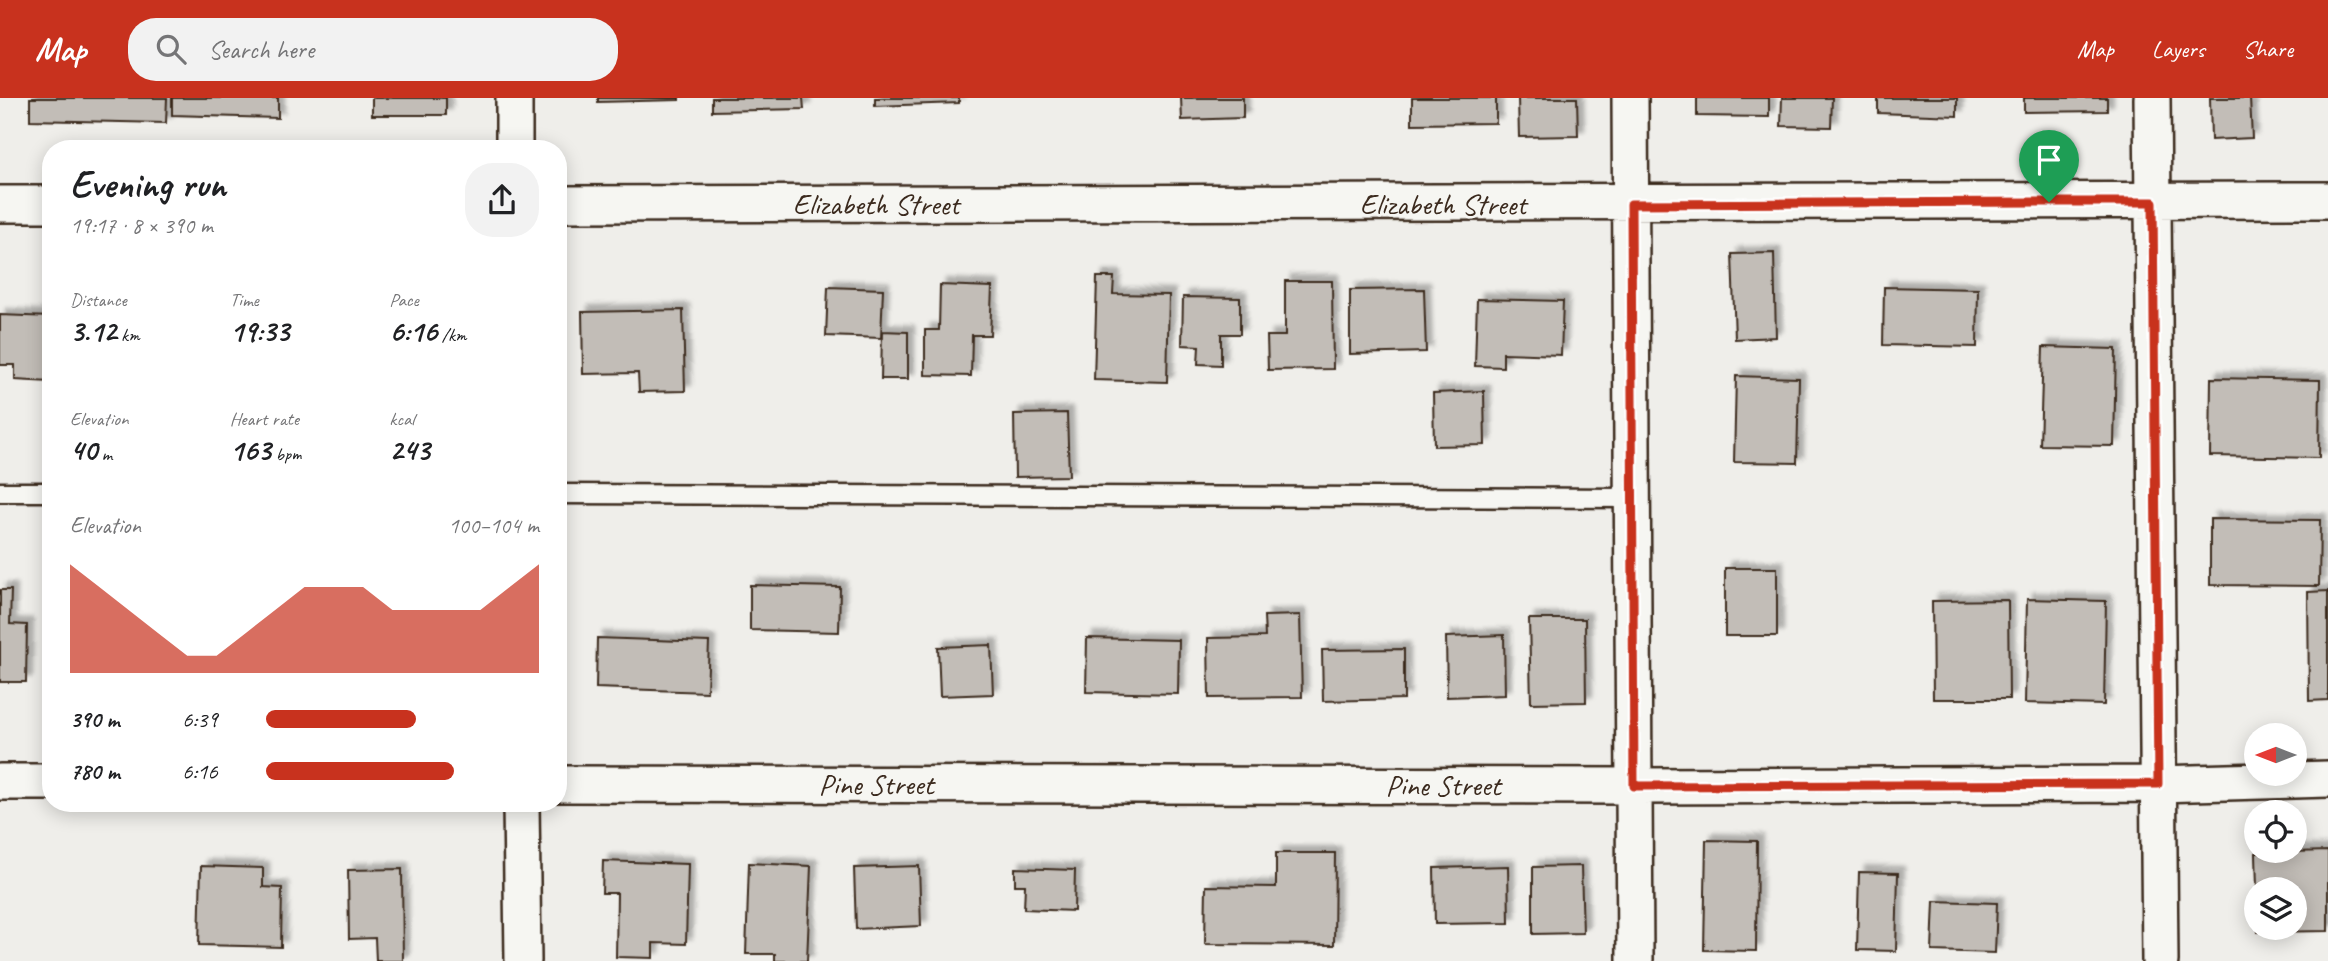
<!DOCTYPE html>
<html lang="en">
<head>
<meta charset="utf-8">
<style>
  body { margin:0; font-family:Caveat,sans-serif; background:#f2f2f2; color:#202124; height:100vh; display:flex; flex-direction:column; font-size:26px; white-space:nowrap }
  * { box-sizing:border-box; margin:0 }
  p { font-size:23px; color:#757577 }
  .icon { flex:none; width:38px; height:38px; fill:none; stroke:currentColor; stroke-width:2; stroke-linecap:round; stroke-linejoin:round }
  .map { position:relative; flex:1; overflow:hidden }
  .panel { position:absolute; left:42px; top:42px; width:525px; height:672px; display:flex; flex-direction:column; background:#fff; border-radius:28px; box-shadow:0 4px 18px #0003 }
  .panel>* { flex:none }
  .needle { width:46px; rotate:270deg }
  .tools { position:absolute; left:2244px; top:625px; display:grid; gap:14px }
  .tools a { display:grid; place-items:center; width:63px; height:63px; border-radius:50%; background:#fff; box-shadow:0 4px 18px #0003; font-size:35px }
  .pin { position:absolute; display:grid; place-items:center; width:60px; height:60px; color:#fff; margin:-72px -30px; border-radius:50% 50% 50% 0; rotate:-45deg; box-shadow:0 0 7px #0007 }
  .pin .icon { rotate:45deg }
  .round { display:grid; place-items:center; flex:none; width:74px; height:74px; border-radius:28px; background:#f2f2f2 }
  .summary { display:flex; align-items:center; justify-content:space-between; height:119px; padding:0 28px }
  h1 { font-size:38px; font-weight:800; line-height:52px }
  .metrics { display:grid; grid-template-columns:repeat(3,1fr); gap:10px; height:119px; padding:7px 28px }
  .metrics div { display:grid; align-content:center }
  .metrics b { font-size:30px; font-weight:800 }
  .metrics small { font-size:19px; font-weight:400 }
  .metrics p { font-size:19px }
  .chart { height:196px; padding:14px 28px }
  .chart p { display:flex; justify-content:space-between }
  .chart svg { width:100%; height:126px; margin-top:7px; fill:#c8321e; opacity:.7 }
  ul { padding:0 28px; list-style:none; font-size:23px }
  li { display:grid; grid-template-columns:112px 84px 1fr; align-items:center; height:52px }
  li i { height:18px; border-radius:9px; background:#c8321e }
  header { display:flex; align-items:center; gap:42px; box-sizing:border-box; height:98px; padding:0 35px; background:#c8321e; color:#fff }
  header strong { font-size:33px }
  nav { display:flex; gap:38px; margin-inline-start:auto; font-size:24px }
  .search { width:490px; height:63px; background:#f2f2f2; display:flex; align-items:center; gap:18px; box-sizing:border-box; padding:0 24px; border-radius:28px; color:#757577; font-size:26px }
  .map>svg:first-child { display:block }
</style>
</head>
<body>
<header>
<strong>Map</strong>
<div class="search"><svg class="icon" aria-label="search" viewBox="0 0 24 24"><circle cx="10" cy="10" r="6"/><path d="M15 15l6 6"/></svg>Search here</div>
<nav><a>Map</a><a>Layers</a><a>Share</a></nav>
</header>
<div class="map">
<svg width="2328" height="863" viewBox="0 0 2328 863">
  <defs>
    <filter id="shadow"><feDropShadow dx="6" dy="-6" stdDeviation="2" flood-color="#0004"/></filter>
  </defs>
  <rect width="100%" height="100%" fill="#efeeea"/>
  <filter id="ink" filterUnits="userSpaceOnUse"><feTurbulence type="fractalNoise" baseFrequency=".0143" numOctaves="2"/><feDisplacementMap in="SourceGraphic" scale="14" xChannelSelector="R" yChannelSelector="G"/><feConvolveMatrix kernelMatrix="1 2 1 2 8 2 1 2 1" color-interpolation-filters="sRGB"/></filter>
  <g filter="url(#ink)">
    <!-- building -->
    <path fill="#c2bdb7" stroke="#3b2a1e" stroke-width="2" filter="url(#shadow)" d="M30 0H167L166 25 30 22Z
      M172 0H278V20L172 17Z
      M372 0H446V17H372Z
      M598 0H679V2L598 4Z
      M712 0H803L804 11 712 13Z
      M875 0H959V5L875 8Z
      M1181 0H1243V20L1182 22Z
      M1412 0H1496V25L1412 26Z
      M1518 0H1577L1578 38 1519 39Z
      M1697 0H1769V19L1697 18Z
      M1782 0H1832L1831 29 1781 28Z
      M1878 0H1957V18L1878 15Z
      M2024 0H2107V13L2024 14Z
      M2210 0H2250L2252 40 2211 42Z
      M1774 155 1776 239 1735 241 1732 156Z
      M1097 179H1114L1113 196 1169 197 1167 284 1094 282Z
      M1285 183H1332L1333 271 1268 272 1267 238H1285Z
      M940 187 992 189 990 237H972L971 278 925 277V232H939Z
      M828 189 883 191 881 240 826 238Z
      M1884 189 1978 191 1977 249 1883 247Z
      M1424 191 1426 254 1350 256V192Z
      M1183 199 1240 200V236H1221V267L1198 266 1199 248 1182 247Z
      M1477 201 1563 203 1561 257 1503 255V269L1475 268Z
      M683 212 685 293 639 294 638 275 583 276 582 214Z
      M0 217 51 219 50 284 15 282V267H0Z
      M882 233 908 234V281H881Z
      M2043 249 2116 251 2114 348 2040 347Z
      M1736 278 1799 280 1797 365 1734 364Z
      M2211 280 2320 282 2319 360 2210 358Z
      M1484 293 1485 347 1434 348 1433 295Z
      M1067 315 1069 378 1015 379 1014 316Z
      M2210 421 2320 422 2319 488 2210 487Z
      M1725 470H1777V538H1725Z
      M750 487 840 489 839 534 750 532Z
      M0 492H11L10 526 27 527 26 584H0Z
      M2328 493V602L2309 603 2308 494Z
      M2027 501 2106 503 2104 607 2025 605Z
      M2008 502 2009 601H1933L1932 503Z
      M1300 517 1302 599 1209 600 1208 540 1265 539 1264 518Z
      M1529 521H1585L1586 604 1531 605Z
      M1504 537 1505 597 1447 599 1446 539Z
      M597 540 709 544 707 594 596 590Z
      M1087 540 1179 542 1178 596 1086 594Z
      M991 547 993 596 940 598 938 549Z
      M1404 551V601L1323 603 1322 552Z
      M1706 742 1757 743 1756 853 1704 852Z
      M2328 753V833L2258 834V830H2294V791H2257L2256 755Z
      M1276 755H1335L1334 847 1205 846 1206 788 1276 789Z
      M603 763 688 766 686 846 653 845V860L616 859 617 795H602Z
      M749 765 811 768 807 863H775V856H746Z
      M201 768 263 770V789L282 790 281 849 199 847Z
      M919 768 921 828 856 831 854 770Z
      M1508 768 1509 825 1435 826 1434 770Z
      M1581 768 1583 835 1533 836V769Z
      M1015 770 1075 772 1074 813 1024 811 1025 787H1015Z
      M402 771 403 863H376L375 840 349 841 348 772Z
      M1859 774 1898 775 1896 853 1857 852Z
      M1934 803 1997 805 1995 855 1932 853Z"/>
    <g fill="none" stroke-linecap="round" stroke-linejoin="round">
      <!-- service casing -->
      <g stroke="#3b2a1e" stroke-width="23">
        <path id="service" d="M0 394H51
          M558 396 1633 400"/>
      </g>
      <!-- minor casing -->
      <g stroke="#3b2a1e" stroke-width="40">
        <path id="minor" d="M514 0V51
          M1630 0 1635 863
          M2152 0 2160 863
          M0 106H51
          M558 106 2328 102
          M0 684H51
          M558 686 1634 688 2158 686 2328 681
          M521 705 523 863"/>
      </g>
      <!-- service -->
      <use href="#service" stroke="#f6f6f2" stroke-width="18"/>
      <!-- minor -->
      <use href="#minor" stroke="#f6f6f2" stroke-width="35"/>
    </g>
  </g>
  <g fill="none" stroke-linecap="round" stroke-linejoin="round" filter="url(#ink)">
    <!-- route casing -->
    <g stroke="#fff" stroke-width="14">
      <path id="route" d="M2049 104H2153L2158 686 1634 688 1631 106Z"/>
    </g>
    <!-- route -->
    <use href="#route" stroke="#c8321e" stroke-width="9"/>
  </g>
  <g text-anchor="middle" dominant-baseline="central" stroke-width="5" stroke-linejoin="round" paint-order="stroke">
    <!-- street labels -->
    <g font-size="30" fill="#3b2a1e" stroke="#f6f6f2">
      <text x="876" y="106">Elizabeth Street</text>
      <text x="1443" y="106">Elizabeth Street</text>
      <text x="876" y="686">Pine Street</text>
      <text x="1443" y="687">Pine Street</text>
    </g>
  </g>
</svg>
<div class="tools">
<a><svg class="needle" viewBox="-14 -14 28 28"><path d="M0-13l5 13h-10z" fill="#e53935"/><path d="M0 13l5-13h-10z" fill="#757577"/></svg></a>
<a><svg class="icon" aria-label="locate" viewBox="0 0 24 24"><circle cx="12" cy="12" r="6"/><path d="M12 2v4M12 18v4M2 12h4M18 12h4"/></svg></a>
<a><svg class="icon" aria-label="layers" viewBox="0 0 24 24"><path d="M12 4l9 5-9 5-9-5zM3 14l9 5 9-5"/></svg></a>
</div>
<div class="pin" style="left:2049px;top:104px;background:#1e9e55"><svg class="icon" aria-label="arrive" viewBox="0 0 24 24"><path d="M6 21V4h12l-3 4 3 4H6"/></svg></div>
<section class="panel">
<div class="summary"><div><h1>Evening run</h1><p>19:17 · 8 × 390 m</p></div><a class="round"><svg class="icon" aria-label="share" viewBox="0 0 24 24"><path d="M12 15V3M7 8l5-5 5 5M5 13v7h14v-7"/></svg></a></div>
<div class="metrics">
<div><p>Distance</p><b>3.12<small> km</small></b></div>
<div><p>Time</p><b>19:33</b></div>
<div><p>Pace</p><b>6:16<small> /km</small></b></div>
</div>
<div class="metrics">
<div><p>Elevation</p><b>40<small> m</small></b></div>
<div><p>Heart rate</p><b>163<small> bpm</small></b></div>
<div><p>kcal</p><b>243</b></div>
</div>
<div class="chart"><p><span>Elevation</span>100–104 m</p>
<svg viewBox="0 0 160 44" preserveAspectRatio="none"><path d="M0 44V6L10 14L20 22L30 30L40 38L50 38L60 30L70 22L80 14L90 14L100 14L110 22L120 22L130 22L140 22L150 14L160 6V44z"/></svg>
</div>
<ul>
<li><b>390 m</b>6:39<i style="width:55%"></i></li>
<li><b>780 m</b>6:16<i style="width:69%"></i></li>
</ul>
</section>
</div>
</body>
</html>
